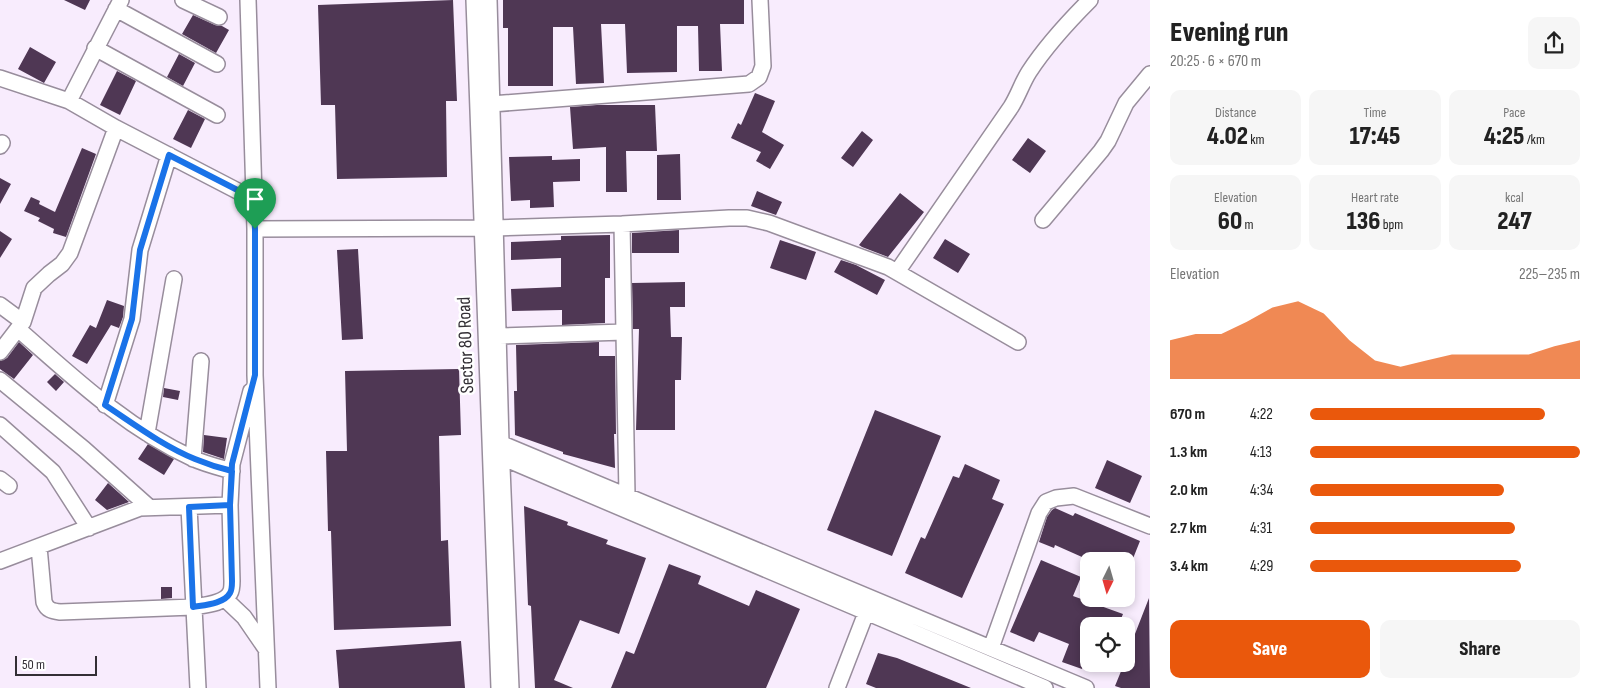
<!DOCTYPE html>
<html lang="en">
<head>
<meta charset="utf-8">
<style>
  body { margin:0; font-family:"Sofia Sans Condensed",sans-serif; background:#f6f6f6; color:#222; height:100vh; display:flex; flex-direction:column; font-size:19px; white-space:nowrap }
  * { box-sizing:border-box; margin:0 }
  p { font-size:16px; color:#767676 }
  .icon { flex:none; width:28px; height:28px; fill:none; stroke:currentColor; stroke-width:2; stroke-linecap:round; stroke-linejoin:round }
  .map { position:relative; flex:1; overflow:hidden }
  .sheet { display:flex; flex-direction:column; background:#fff; width:450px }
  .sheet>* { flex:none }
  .needle { width:32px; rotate:185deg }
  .fabs { position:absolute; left:1080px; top:552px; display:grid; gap:10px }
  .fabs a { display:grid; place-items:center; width:55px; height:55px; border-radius:10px; background:#fff; box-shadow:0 2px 8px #0003; font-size:25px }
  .scale { position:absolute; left:15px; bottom:12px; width:82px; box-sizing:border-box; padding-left:5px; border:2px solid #332f35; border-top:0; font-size:14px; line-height:18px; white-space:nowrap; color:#332f35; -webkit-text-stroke:4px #fff; paint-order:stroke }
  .pin { position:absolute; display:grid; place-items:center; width:42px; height:42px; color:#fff; margin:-51px -21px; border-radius:50% 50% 50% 0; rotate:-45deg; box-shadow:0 0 5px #0007 }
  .pin .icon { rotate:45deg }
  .round { display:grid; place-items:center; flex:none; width:52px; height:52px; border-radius:10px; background:#f6f6f6 }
  .head { display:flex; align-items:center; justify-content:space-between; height:85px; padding:0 20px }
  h1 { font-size:28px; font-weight:800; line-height:38px }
  .metrics { display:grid; grid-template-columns:repeat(3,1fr); gap:8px; height:85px; padding:5px 20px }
  .metrics div { display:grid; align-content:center; border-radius:10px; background:#f6f6f6; text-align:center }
  .metrics b { font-size:25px; font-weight:800 }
  .metrics small { font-size:14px; font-weight:400 }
  .metrics p { font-size:14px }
  .chart { height:140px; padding:10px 20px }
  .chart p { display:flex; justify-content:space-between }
  .chart svg { width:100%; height:90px; margin-top:5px; fill:#ea580c; opacity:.7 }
  .action { display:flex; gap:10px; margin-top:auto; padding:10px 20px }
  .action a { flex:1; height:58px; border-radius:10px; background:#ea580c; color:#fff; font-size:20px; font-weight:800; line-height:58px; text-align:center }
  .action a+a { background:#f6f6f6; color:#222 }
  ul { padding:0 20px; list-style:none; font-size:16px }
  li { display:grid; grid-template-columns:80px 60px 1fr; align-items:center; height:38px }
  li i { height:12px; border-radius:6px; background:#ea580c }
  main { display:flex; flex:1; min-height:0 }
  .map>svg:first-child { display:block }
</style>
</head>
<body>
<main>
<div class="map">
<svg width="1150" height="688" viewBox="0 0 1150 688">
  <rect width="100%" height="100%" fill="#f8ecfd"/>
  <!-- building -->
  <path fill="#4f3754" d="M64 0H90L85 10Z
    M453 0 457 101H446L447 177 337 179 335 105H321L318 5Z
    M503 0H744V24H720L722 71H699L698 26H677V72L627 73 625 24H601L604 83 576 84 573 27H553V86H508V28H503Z
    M193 15 215 25 222 26 229 30 216 53 182 34Z
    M30 47 56 62 44 83 18 69Z
    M179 54 195 63 183 86 167 77Z
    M117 71 136 81 120 115 100 105Z
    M755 93 775 101 762 132 784 145 770 169 756 161 761 152 731 138 738 123 741 125Z
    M597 105H655L657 151H626L627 192H606V147L573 149 570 107Z
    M188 110 205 119 191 148 173 139Z
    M862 131 873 140 853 167 841 158Z
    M1028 138 1046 151 1030 173 1012 160Z
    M82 148 96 154 66 237 53 233 54 229 38 221 40 218 24 211 31 197 40 201 39 204 55 212Z
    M680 154 681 200H657V155Z
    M552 156V160L580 159V181L553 182 554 207 530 208V200L511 201 509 157Z
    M0 178 11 184 0 204Z
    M757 191 782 202 776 215 751 206Z
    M900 193 924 212 888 257 862 247 859 245Z
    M679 230V253H632V233Z
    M0 231 12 239 0 258Z
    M610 235V278H605V323L562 325V310L512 311 511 289 561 287V258L511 260V242L561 240V236Z
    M945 239 970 254 958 273 933 258Z
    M780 240 816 252 806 280 770 268Z
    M358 249 363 339 342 340 337 250Z
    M841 260 856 265 885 280 877 295 834 272Z
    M685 282V307H670L671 337H682L681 380H675V430H636L639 329H633L632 283Z
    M107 300 124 306 123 317 119 328 111 325 87 364 72 356 90 325 96 328Z
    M19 342 33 355 14 379 0 369V361L7 358Z
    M599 342V356H615L616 434H614L615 468 563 454V452L515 435 514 391H517L516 345Z
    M459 369 461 435 439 436 441 541 448 540 451 626 334 630 331 531H328L326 451H347L345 371Z
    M55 374 64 382 56 391 47 382Z
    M164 388 180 391 178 400 163 397Z
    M875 410 941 436 892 556 827 530Z
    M204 435 227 438 224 459 203 452Z
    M148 444 174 459 164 475 138 459Z
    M1107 460 1142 476 1130 503 1095 488Z
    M965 464 1000 480 992 499 1004 504 962 598 905 573 921 537 925 539 953 476 959 478Z
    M108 483 118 492 129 502 107 510 95 500Z
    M524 506 568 522 567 525 608 540 606 544 646 558 619 634 580 620 554 680 573 688H535L531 606 528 605Z
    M1055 508 1073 516 1075 513 1140 541 1132 561H1091L1055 545 1054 548 1039 542 1047 517 1052 510Z
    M1041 560 1081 577 1073 596 1123 614 1118 626H1089V662L1085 661 1082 669 1062 662 1069 644 1039 632 1034 642 1010 632Z
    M669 564 701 576 698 584 749 606 756 590 800 609 766 688H611L626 651 634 654Z
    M161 587H172V598L161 599Z
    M1149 598 1150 688H1121L1115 686 1124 664H1126V657Z
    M461 641 465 688H339L336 650Z
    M878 653 897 658 971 688H876L866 684Z"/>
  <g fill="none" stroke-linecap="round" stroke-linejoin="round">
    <!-- minor casing -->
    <g stroke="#988d9c" stroke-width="18">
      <path id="minor" d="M183 0 219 17
        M248 0 255 229V375L268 688
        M474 0 499 688
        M489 0 501 443 511 688
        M116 9 217 64
        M95 48 217 115
        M0 78 69 101 116 128 253 199
        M69 101 121 0
        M492 104 749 84 759 77 763 66 760 0
        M0 146 2 143
        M1043 220 1101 151 1108 141 1126 103 1150 74
        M622 224 627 495
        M255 229 495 228 622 224 729 218H747L769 223 888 267 1018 342
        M897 272 1011 107C1018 96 1022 83 1029 72 1046 46 1068 22 1090 0
        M0 305 23 322
        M18 329C73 377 125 427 192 458 205 464 218 467 232 471
        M499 336 624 332
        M0 352 23 322 34 288 49 274 62 264 70 253 116 128
        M0 380 84 449 149 507
        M105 405 132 319 140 250 169 155
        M0 425 53 472 89 528
        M147 433 174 279
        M493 440 1086 688
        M494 454 1045 688
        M193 459 201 361
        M0 479 9 486
        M189 507 198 688
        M39 547 44 602C47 610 52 611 60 612L193 607C204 605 224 604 230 593 232 590 232 585 232 581L230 505 232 464 251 391
        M0 561 140 508 230 505
        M225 599 244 617 266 649
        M991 648 1039 513 1046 502 1056 498 1074 496 1150 526
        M837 688 866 613"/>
    </g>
    <!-- minor -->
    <use href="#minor" stroke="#fff" stroke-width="15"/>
  </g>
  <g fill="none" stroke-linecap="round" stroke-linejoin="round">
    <!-- route casing -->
    <g stroke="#fff" stroke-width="10">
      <path id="route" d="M255 229 253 198 169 155 140 250 132 319 105 405C134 424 163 446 195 459 207 464 219 468 232 471L230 505 232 581C232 585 232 590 230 593 224 604 204 605 193 607L189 507 230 505 232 464 255 375V229"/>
    </g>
    <!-- route -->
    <use href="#route" stroke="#1a73e8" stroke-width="6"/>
  </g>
  <g text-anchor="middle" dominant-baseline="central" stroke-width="5" stroke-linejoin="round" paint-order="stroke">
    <!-- street labels -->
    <g font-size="19" fill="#332f35" stroke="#fff">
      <text transform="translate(466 345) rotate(-92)">Sector 80 Road</text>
    </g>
  </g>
</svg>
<div class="fabs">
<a><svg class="needle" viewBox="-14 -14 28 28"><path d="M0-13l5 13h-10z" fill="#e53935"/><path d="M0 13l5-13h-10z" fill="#767676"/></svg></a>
<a><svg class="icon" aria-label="locate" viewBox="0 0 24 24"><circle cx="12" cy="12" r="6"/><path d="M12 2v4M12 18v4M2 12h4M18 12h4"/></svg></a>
</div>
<div class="scale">50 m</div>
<div class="pin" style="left:255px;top:229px;background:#1e9e55"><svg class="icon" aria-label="arrive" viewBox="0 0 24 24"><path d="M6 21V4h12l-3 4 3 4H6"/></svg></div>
</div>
<section class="sheet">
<div class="head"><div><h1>Evening run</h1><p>20:25 · 6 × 670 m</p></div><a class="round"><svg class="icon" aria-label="share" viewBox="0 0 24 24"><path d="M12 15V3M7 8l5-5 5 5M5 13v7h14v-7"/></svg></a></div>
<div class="metrics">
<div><p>Distance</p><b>4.02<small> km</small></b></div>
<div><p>Time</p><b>17:45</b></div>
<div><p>Pace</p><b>4:25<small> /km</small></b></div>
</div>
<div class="metrics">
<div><p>Elevation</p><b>60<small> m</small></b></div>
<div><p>Heart rate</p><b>136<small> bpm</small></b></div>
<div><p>kcal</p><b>247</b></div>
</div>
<div class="chart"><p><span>Elevation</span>225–235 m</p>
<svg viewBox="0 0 160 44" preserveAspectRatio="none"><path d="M0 44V25L10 22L20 22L30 16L40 9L50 6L60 12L70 25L80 35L90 38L100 35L110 32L120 32L130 32L140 32L150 28L160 25V44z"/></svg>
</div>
<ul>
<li><b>670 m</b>4:22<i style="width:87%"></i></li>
<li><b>1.3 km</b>4:13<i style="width:100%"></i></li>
<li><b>2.0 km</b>4:34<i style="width:72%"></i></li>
<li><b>2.7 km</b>4:31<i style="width:76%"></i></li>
<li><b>3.4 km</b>4:29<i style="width:78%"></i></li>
</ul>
<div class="action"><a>Save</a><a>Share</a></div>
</section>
</main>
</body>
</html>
